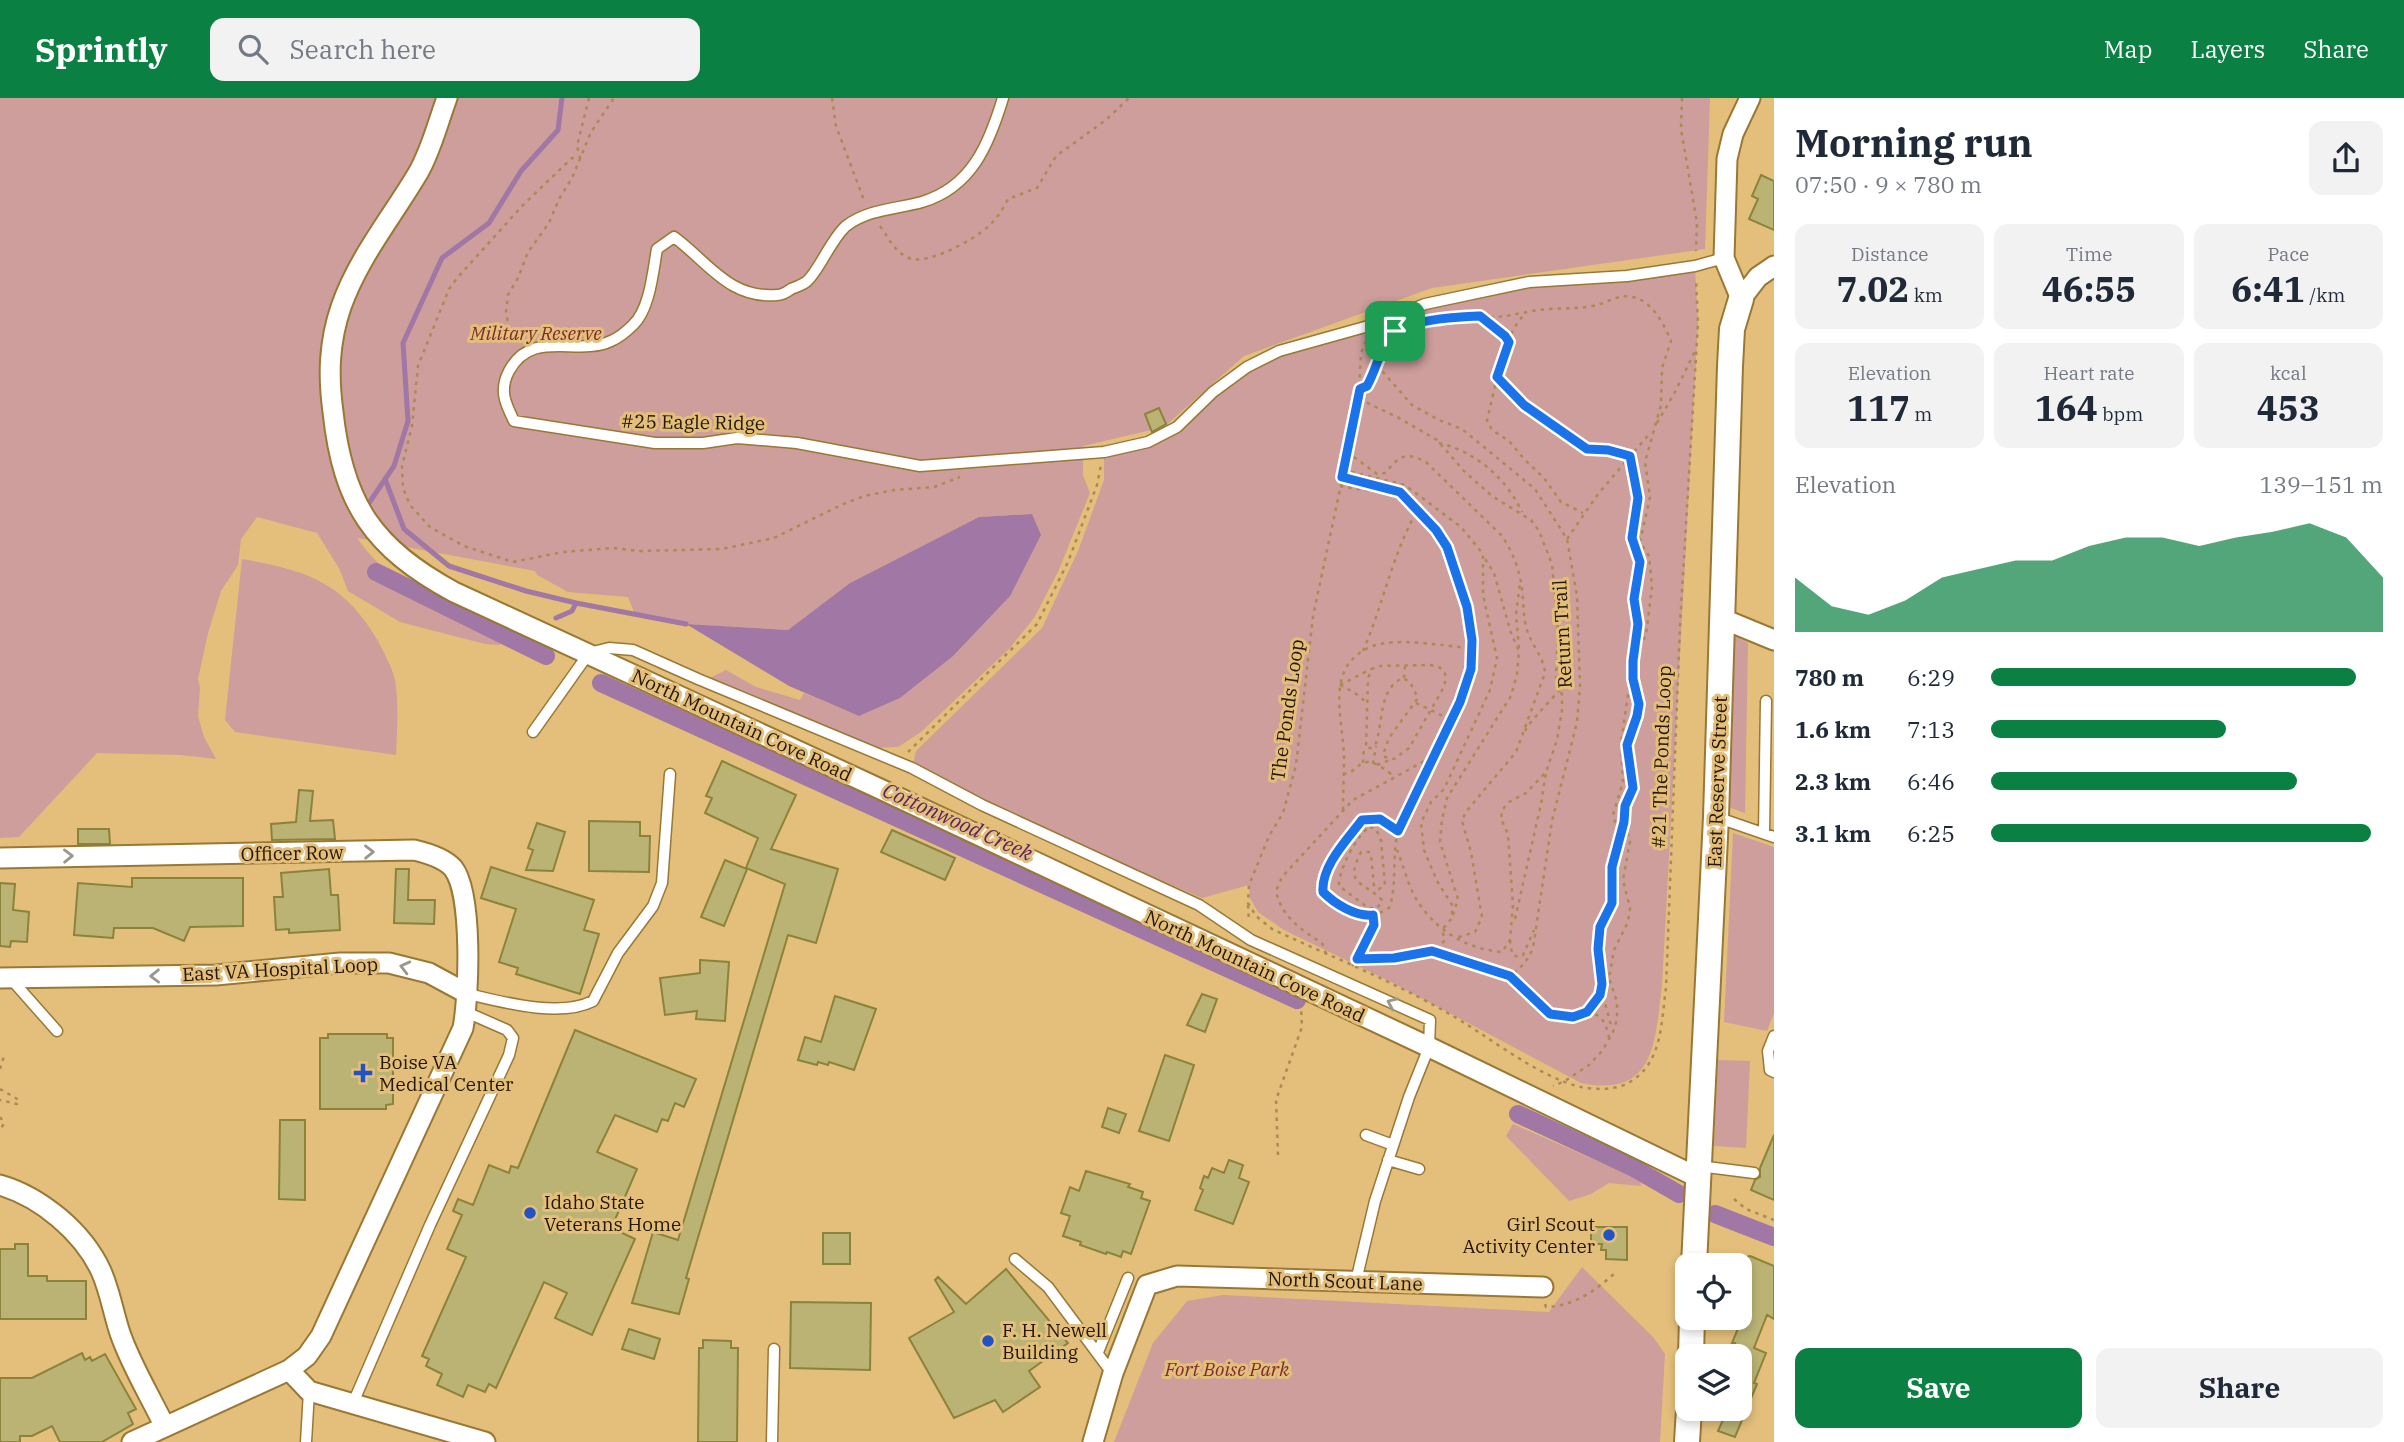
<!DOCTYPE html>
<html lang="en">
<head>
<meta charset="utf-8">
<style>
  body { margin:0; font-family:"IBM Plex Serif",serif; background:#f2f2f3; color:#1f2937; height:100vh; display:flex; flex-direction:column; font-size:26px; white-space:nowrap }
  * { box-sizing:border-box; margin:0 }
  p { font-size:23px; color:#747a83 }
  .icon { flex:none; width:38px; height:38px; fill:none; stroke:currentColor; stroke-width:2; stroke-linecap:round; stroke-linejoin:round }
  .map { position:relative; flex:1; overflow:hidden }
  .drawer { display:flex; flex-direction:column; background:#fff; width:630px }
  .drawer>* { flex:none }
  .tools { position:absolute; left:1675px; top:1155px; display:grid; gap:14px }
  .tools a { display:grid; place-items:center; width:77px; height:77px; border-radius:14px; background:#fff; box-shadow:0 4px 10px #0003; font-size:35px }
  .pin { position:absolute; display:grid; place-items:center; width:60px; height:60px; color:#fff; margin:-30px; border-radius:14px; box-shadow:0 4px 10px #0006 }
  .round { display:grid; place-items:center; flex:none; width:74px; height:74px; border-radius:14px; background:#f2f2f3 }
  .headline { display:flex; align-items:center; justify-content:space-between; height:119px; padding:0 21px }
  h1 { font-size:38px; font-weight:700; line-height:52px }
  .figures { display:grid; grid-template-columns:repeat(3,1fr); gap:10px; height:119px; padding:7px 21px }
  .figures div { display:grid; align-content:center; border-radius:14px; background:#f2f2f3; text-align:center }
  .figures b { font-size:35px; font-weight:700 }
  .figures small { font-size:19px; font-weight:400 }
  .figures p { font-size:19px }
  .chart { height:196px; padding:14px 21px }
  .chart p { display:flex; justify-content:space-between }
  .chart svg { width:100%; height:126px; margin-top:7px; fill:#0b8043; opacity:.7 }
  .cta { display:flex; gap:14px; margin-top:auto; padding:14px 21px }
  .cta a { flex:1; height:80px; border-radius:14px; background:#0b8043; color:#fff; font-size:28px; font-weight:700; line-height:80px; text-align:center }
  .cta a+a { background:#f2f2f3; color:#1f2937 }
  ul { padding:0 21px; list-style:none; font-size:23px }
  li { display:grid; grid-template-columns:112px 84px 1fr; align-items:center; height:52px }
  li i { height:18px; border-radius:9px; background:#0b8043 }
  header { display:flex; align-items:center; gap:42px; box-sizing:border-box; height:98px; padding:0 35px; background:#0b8043; color:#fff }
  header strong { font-size:33px }
  nav { display:flex; gap:38px; margin-inline-start:auto; font-size:24px }
  .search { width:490px; height:63px; background:#f2f2f3; display:flex; align-items:center; gap:18px; box-sizing:border-box; padding:0 24px; border-radius:14px; color:#747a83; font-size:26px }
  main { display:flex; flex:1; min-height:0 }
  .map>svg:first-child { display:block }
</style>
</head>
<body>
<header>
<strong>Sprintly</strong>
<div class="search"><svg class="icon" aria-label="search" viewBox="0 0 24 24"><circle cx="10" cy="10" r="6"/><path d="M15 15l6 6"/></svg>Search here</div>
<nav><a>Map</a><a>Layers</a><a>Share</a></nav>
</header>
<main>
<div class="map">
<svg width="1774" height="1344" viewBox="0 0 1774 1344">
  <rect width="100%" height="100%" fill="#e3bf7b"/>
  <!-- green -->
  <path fill="#cd9e9b" d="M0 0H1710L1705 151 1432 190 1244 258 1164 329 1083 348V377L1090 395 1058 474 1034 520 1009 551 921 634 898 649 872 650 795 622 710 580 726 572 756 589 800 602 804 595 859 618 900 600 952 559 1032 416 979 419 850 485 788 532 686 526 634 514 628 499 568 494 537 477 535 473 357 440C392 491 451 512 504 538L500 547 485 546 400 524 348 493 339 470 317 435 257 419 241 441 238 467 221 493 208 535 198 581 200 590 198 618 204 639 216 661 181 657 97 655 19 739 0 740Z
    M1695 168 1698 225 1662 887C1655 940 1657 1001 1581 985L1395 886 1284 832 1258 814 1250 800 1249 787 1202 800 982 707 912 670 916 653 1042 530 1078 453 1104 382V354L1177 329 1247 269 1425 206 1529 184Z
    M242 461C306 472 344 484 378 543 384 555 392 569 395 582 399 607 397 632 396 657L235 634 225 622Z
    M1731 536 1748 545 1745 715 1728 709Z
    M1733 735 1774 749V915L1767 933 1724 924Z
    M1718 962 1750 963 1746 1050 1714 1048Z
    M1513 1026 1640 1082 1641 1088 1609 1085 1591 1096 1569 1103 1506 1038Z
    M1582 1169 1653 1239 1665 1256 1660 1344H1114L1153 1245 1187 1203 1223 1197 1549 1214Z"/>
  <!-- water -->
  <path fill="#a077a5" d="M1032 416 1041 437 1010 498 952 559 900 600 859 618 789 588 686 526 788 532 850 485 979 419Z"/>
  <g fill="none" stroke-linecap="round" stroke-linejoin="round">
    <!-- stream -->
    <path stroke="#a077a5" stroke-width="5" d="M385 381 404 431 449 468 526 493 576 505
      M369 405 394 368 408 323 403 245 442 160 489 125 521 73 558 32 562 0
      M556 520 572 513 576 505 686 526"/>
    <!-- canal -->
    <path stroke="#a077a5" stroke-width="18" d="M376 474 546 558
      M601 585 1297 902
      M1518 1016 1632 1069 1679 1096
      M1715 1116 1774 1139"/>
  </g>
  <!-- building -->
  <path fill="#bab374" stroke="#8c833a" stroke-width="2" d="M1761 77 1774 83V132L1749 121 1758 101 1752 98Z
    M1159 310 1166 326 1152 334 1145 316Z
    M722 663 796 697 771 751 838 771 816 845 788 837 686 1180 689 1181 679 1216 632 1205 653 1134 678 1142 785 786 746 770 758 740 705 715 712 700 706 698Z
    M299 692 313 693 310 723 333 722 335 741 272 742 271 726 296 724Z
    M589 723 640 724V738H650L649 774 589 773Z
    M537 725 565 734 553 773 526 772 533 752 528 750Z
    M78 731H109L110 746H78Z
    M892 732 955 760 945 782 881 754Z
    M725 762 747 771 724 828 701 819Z
    M491 769 594 802 584 832 599 836 580 896 516 876 518 870 499 864 516 811 481 800Z
    M329 771 331 797H338L340 832 289 835V831L276 832 274 799H283L281 775Z
    M396 771H409L408 802H435L434 826 394 825Z
    M132 780H243V828L190 829 184 843 153 830H114L113 840 74 837 78 785 132 789Z
    M0 785 15 786 13 812 29 814 27 844 11 843 10 849 0 848Z
    M700 862 729 864 725 923 696 921 697 913 665 917 660 880 700 875Z
    M1202 896 1217 901 1205 934 1187 927Z
    M835 898 876 911 854 972 829 964 828 967 818 964 817 967 798 962 805 939 821 944Z
    M575 932 696 981 684 1009 675 1005 668 1023 662 1021 657 1034 615 1017 597 1054 637 1071 614 1124 617 1125 614 1131 635 1141 592 1237 555 1220 567 1195 544 1184 496 1290 489 1286 485 1294 468 1287 463 1299 437 1287 442 1276 426 1268 429 1261 422 1258 466 1159 447 1151 462 1117 453 1113 458 1101 473 1107 489 1067 509 1075 511 1068 518 1070Z
    M328 936H387V940H393V1006L386 1007V1011H320V940H328Z
    M1165 957 1194 967 1169 1043 1139 1033Z
    M1108 1010 1126 1016 1119 1035 1102 1029Z
    M280 1022H305V1102L279 1101Z
    M1774 1037V1102L1751 1092 1755 1082 1760 1079V1070Z
    M1229 1062 1243 1067 1239 1080 1249 1084 1233 1126 1195 1112 1203 1092 1200 1090 1204 1078 1208 1080 1212 1070 1224 1075Z
    M1086 1073 1130 1086 1128 1089 1143 1094 1141 1100 1150 1103 1131 1156 1123 1153 1121 1159 1107 1154 1106 1156 1080 1147 1081 1144 1063 1138 1070 1118 1061 1115 1070 1089 1079 1093Z
    M1591 1129H1627V1162L1606 1161V1152H1601L1602 1146H1591Z
    M823 1135H850V1166H823Z
    M15 1146H28V1178H47V1183H86V1221H0V1151H15Z
    M1750 1158 1774 1168V1221L1767 1217 1754 1250 1766 1255 1754 1285 1757 1286 1735 1339 1718 1333 1723 1322 1704 1315V1311H1740V1258H1730L1735 1245H1732L1748 1206 1740 1203V1160Z
    M1006 1171 1068 1245 1029 1273 1040 1289 1003 1314 995 1302 954 1320 909 1240 954 1214 935 1182 938 1179 966 1206Z
    M791 1204 871 1205 870 1272 790 1270Z
    M629 1231 660 1241 654 1261 622 1251Z
    M703 1242 731 1243V1250H738L737 1344H698L699 1250H703Z
    M82 1255 85 1262 90 1259 92 1263 105 1256 136 1311 128 1315 133 1326 102 1344H60L52 1328 32 1338H20V1344H0V1280H32Z"/>
  <g fill="none" stroke-linecap="round" stroke-linejoin="round">
    <!-- service casing -->
    <g stroke="#9a7834" stroke-width="13">
      <path id="service" d="M1003 0C989 46 972 89 922 104 897 111 868 111 846 128 831 141 818 175 806 184 802 187 796 189 791 191 787 194 782 197 777 197 729 201 708 164 674 139L657 151C653 173 650 211 633 227 628 232 618 240 611 243 577 259 532 230 509 273 499 292 505 305 514 323L655 345H703L737 340 797 345 920 368 1104 354 1148 344 1177 329 1213 294 1247 269 1279 253 1372 227 1425 206 1529 184 1627 178 1695 168 1724 160
        M533 634 589 555 609 550 633 552 698 581 912 670 982 707 1199 807 1251 842 1430 922 1429 949 1409 999 1375 1103 1356 1183
        M1716 719 1774 739
        M1764 735 1766 603
        M11 881 57 933
        M468 896C502 904 560 920 593 903L618 855 653 808 662 785 670 676
        M1774 938 1768 953 1770 972 1774 974
        M1366 1037 1393 1047
        M1388 1062 1419 1071
        M1699 1068 1754 1075
        M1015 1161 1048 1189 1112 1275
        M1098 1254 1128 1180
        M353 1305 430 1127 509 957 513 940 507 932 466 914
        M306 1344 309 1293
        M772 1344 774 1251"/>
    </g>
    <!-- minor casing -->
    <g stroke="#9a7834" stroke-width="23">
      <path id="minor" d="M447 0C438 24 431 53 418 75 392 119 358 160 341 209 329 244 328 277 333 314 343 406 373 450 454 494L878 690 1429 949 1697 1079
        M1750 0 1733 36 1727 61 1724 160 1741 201 1758 179 1774 168
        M1723 521 1774 542
        M0 760 414 752C427 755 444 760 453 770 473 795 469 898 463 930L321 1238 307 1258 289 1272 132 1344
        M0 880 216 877 340 865H389L429 875 468 896
        M0 1087C41 1099 83 1134 101 1173 110 1193 113 1214 120 1235 130 1265 150 1298 164 1327
        M289 1272 309 1293 485 1344
        M1093 1344 1113 1275 1147 1187 1177 1178 1543 1189"/>
    </g>
    <!-- tertiary casing -->
    <g stroke="#9a7834" stroke-width="28">
      <path id="tertiary" d="M1694 1167 1716 719 1730 268 1732 231 1741 201
        M1691 1258 1692 1220
        M1687 1344 1689 1311"/>
    </g>
    <!-- path -->
    <path stroke="#a98c55" stroke-width="2.5" stroke-dasharray="3.5 5" stroke-linecap="butt" d="M589 0 577 48 580 60H572L523 107 458 179 449 191 418 268 412 328 402 368 403 390 410 407 430 429 464 448 513 464 563 454 613 450 639 453 722 451 774 440 841 407 864 398 894 392 934 389 960 379
      M832 0 836 28 865 105
      M1682 0 1681 31 1697 125 1696 153
      M880 128C889 140 894 154 909 160 927 168 975 141 989 128 997 120 1003 111 1008 101L1037 90 1056 58 1106 22 1129 0
      M1482 220 1509 244 1497 279 1524 307 1587 351 1608 352 1630 358 1638 400 1632 440 1640 464 1635 501 1638 526 1634 556
      M1414 226C1443 220 1466 220 1495 219 1513 218 1531 212 1549 211 1564 210 1577 211 1592 208 1607 206 1618 195 1633 199 1652 203 1664 226 1671 243L1662 270 1661 307 1645 364 1650 399 1640 444 1649 458 1652 489 1646 537 1633 563V581L1639 606 1637 618 1627 647 1633 690 1625 708 1624 724 1630 743 1623 782 1630 810 1628 824 1614 852 1609 880 1617 904V921L1613 934 1602 953 1589 967 1565 983 1553 988
      M520 243 510 236 506 214 508 197 518 180 528 154 549 125 559 101 572 80 591 34 614 0
      M1366 243 1361 255 1358 307 1313 518 1296 667 1283 715 1269 738 1249 787 1248 805 1256 818 1272 831C1330 858 1390 882 1446 914 1486 936 1537 979 1581 989 1596 992 1615 992 1628 985 1663 966 1661 924 1666 890L1680 527 1698 225 1696 181
      M1509 244 1513 231 1526 214
      M1374 272 1383 274 1412 307 1439 322 1462 331 1535 391 1567 441 1577 498 1580 588 1577 624 1552 723 1533 850C1528 862 1521 870 1510 878
      M1497 279 1487 323 1492 332 1509 343 1525 362 1544 380 1561 404 1583 415
      M1360 291 1367 288 1377 261 1395 233
      M1359 301 1399 320 1437 342 1464 373 1492 398 1531 422 1539 433 1552 466 1558 531 1556 580 1562 597V612L1557 642 1546 674 1526 695 1509 704 1502 712 1501 721 1508 736 1513 807 1510 842 1502 854C1468 851 1440 835 1420 807 1409 792 1404 769 1397 752
      M1657 325 1675 294 1696 251
      M1439 345C1476 354 1506 380 1522 414
      M1347 354 1377 376 1385 375C1400 358 1405 353 1426 364L1501 437C1515 456 1522 479 1523 503 1524 514 1524 525 1528 535 1533 549 1544 560 1545 575L1516 654 1465 715 1462 723 1471 754 1482 819 1475 834 1456 840
      M1343 372 1405 387 1461 429 1483 456V497L1497 560 1490 592 1444 691 1431 704 1421 725 1424 752 1437 783 1452 807V820L1442 832 1445 842C1426 865 1384 860 1357 861
      M1342 379 1396 392 1406 402
      M1340 388C1359 392 1384 392 1402 401 1450 423 1479 522 1471 571 1468 589 1458 609 1450 625 1433 659 1411 696 1399 731 1391 752 1398 787 1389 810 1366 825 1342 812 1323 794 1321 768 1347 742 1362 722L1380 721 1397 733
      M1567 441 1598 396 1651 334
      M1519 550 1516 517 1520 484
      M1363 553C1383 507 1392 457 1417 413
      M1430 567C1444 569 1448 574 1444 589L1409 650 1394 661 1385 659 1383 657 1389 640 1418 600 1410 584 1403 580C1379 590 1383 624 1376 645L1372 650H1366L1368 580 1372 571 1377 568Z
      M1404 580 1405 567
      M1340 587 1371 571
      M1340 587 1355 595 1366 604
      M1416 605 1451 622
      M1525 633C1533 617 1573 583 1572 572 1571 561 1564 550 1559 540
      M908 654 1037 526 1068 464 1097 387 1101 367
      M1363 665 1364 651
      M1373 666 1376 648
      M1377 667 1390 662
      M1343 676C1355 674 1355 669 1363 665 1373 660 1388 674 1395 679
      M1343 712C1343 694 1344 676 1344 658 1343 620 1323 567 1373 548 1398 539 1443 548 1470 550
      M1370 729 1376 731 1381 742 1385 787 1379 791 1374 788 1371 756 1369 754H1361C1344 788 1362 782 1382 802L1381 806 1375 811 1367 809 1339 788C1338 773 1357 736 1370 729Z
      M1620 741 1623 727
      M1248 807 1249 824
      M1453 817 1458 801 1440 744 1442 722 1447 700 1511 598 1517 576 1519 553 1511 535 1494 475 1484 459
      M1515 821 1541 706 1546 674
      M1510 842 1512 856 1518 859 1523 857 1534 832
      M1432 853 1510 878 1550 916 1573 919 1587 914 1600 896 1602 886 1598 851 1599 829 1612 805V769L1620 741 1613 717 1623 684 1621 645 1631 576
      M1326 856 1322 845C1301 832 1281 818 1276 793L1282 779 1353 702 1432 659
      M1352 868C1363 854 1375 835 1373 817
      M1601 890 1612 931
      M1587 914C1603 917 1605 924 1609 939
      M0 971 4 958
      M0 991 19 1002 17 1006 0 1002
      M0 1019 4 1025 0 1033
      M1278 1057 1276 1002 1302 929 1301 908
      M1734 1101 1746 1111 1774 1122
      M1545 1206 1546 1209C1574 1208 1595 1193 1615 1175"/>
    <!-- service -->
    <use href="#service" stroke="#fff" stroke-width="10"/>
    <!-- minor -->
    <use href="#minor" stroke="#fff" stroke-width="19"/>
    <!-- tertiary -->
    <use href="#tertiary" stroke="#fff" stroke-width="24"/>
  </g>
  <!-- one-way arrows -->
  <defs><path id="oneway-chevron" d="M-2-3.5L2.5 0L-2 3.5" fill="none" stroke-width="1.6" stroke-linecap="round" stroke-linejoin="round" transform="scale(1.75)"/></defs>
  <g stroke="#9c978c">
    <use href="#oneway-chevron" transform="translate(369 754) rotate(-1)"/>
    <use href="#oneway-chevron" transform="translate(68 758) rotate(-1)"/>
    <use href="#oneway-chevron" transform="translate(405 869) rotate(-166)"/>
    <use href="#oneway-chevron" transform="translate(155 878) rotate(179)"/>
    <use href="#oneway-chevron" transform="translate(1392 905) rotate(-156)"/>
  </g>
  <g fill="none" stroke-linecap="round" stroke-linejoin="round">
    <!-- route casing -->
    <g stroke="#fff" stroke-width="14">
      <path id="route" d="M1480 218 1505 238 1509 244 1497 279 1524 307 1587 351 1608 352 1630 358 1638 400 1632 440 1640 464 1634 501 1638 526 1633 563V581L1639 606 1637 618 1627 647 1633 690 1625 708 1624 724 1612 769V805L1600 829 1598 851 1602 886 1600 897 1587 914 1573 919 1550 916 1510 878 1432 853 1394 860 1357 861 1374 827 1373 817C1356 819 1335 806 1323 794 1321 768 1347 742 1362 722L1380 721 1398 733 1460 604 1471 571 1472 542 1467 509 1447 449 1436 432 1400 394 1342 379 1360 291 1367 288C1376 272 1379 254 1390 239 1404 221 1458 219 1480 218Z"/>
    </g>
    <!-- route -->
    <use href="#route" stroke="#1a73e8" stroke-width="9"/>
  </g>
  <!-- markers -->
  <g fill="#2154c2" stroke="#e3bf7b" stroke-width="2.5">
    <path d="M359.5 964.5h7v7h7v7h-7v7h-7v-7h-7v-7h7z"/>
    <circle cx="530" cy="1115" r="7"/>
    <circle cx="1609" cy="1137" r="7"/>
    <circle cx="988" cy="1243" r="7"/>
  </g>
  <g text-anchor="middle" dominant-baseline="central" stroke-width="6" stroke-linejoin="round" paint-order="stroke">
    <!-- park labels -->
    <g font-size="19" font-style="italic" fill="#7d2c2d" stroke="#e3bf7b">
      <text x="536" y="235">Military Reserve</text>
      <text x="1227" y="1271">Fort Boise Park</text>
    </g>
    <!-- street labels -->
    <g font-size="19" fill="#241700" stroke="#e3bf7b">
      <text transform="translate(693 324) rotate(1)">#25 Eagle Ridge</text>
      <text transform="translate(1562 536) rotate(-93)">Return Trail</text>
      <text transform="translate(1287 612) rotate(-82)">The Ponds Loop</text>
      <text transform="translate(742 627) rotate(25)">North Mountain Cove Road</text>
      <text transform="translate(1661 659) rotate(-88)">#21 The Ponds Loop</text>
      <text transform="translate(1717 684) rotate(-88)">East Reserve Street</text>
      <text transform="translate(292 755) rotate(-1)">Officer Row</text>
      <text transform="translate(1255 868) rotate(25)">North Mountain Cove Road</text>
      <text transform="translate(280 871) rotate(-3)">East VA Hospital Loop</text>
      <text transform="translate(1345 1183) rotate(2)">North Scout Lane</text>
    </g>
    <!-- poi labels -->
    <g font-size="19" fill="#241700" stroke="#e3bf7b" text-anchor="start">
      <text x="379" y="964">Boise VA<tspan x="379" dy="22">Medical Center</tspan></text>
      <text x="544" y="1104">Idaho State<tspan x="544" dy="22">Veterans Home</tspan></text>
      <text x="1595" y="1126" text-anchor="end">Girl Scout<tspan x="1595" dy="22">Activity Center</tspan></text>
      <text x="1002" y="1232">F. H. Newell<tspan x="1002" dy="22">Building</tspan></text>
    </g>
    <!-- water labels -->
    <g font-size="21" font-style="italic" fill="#5a2661" stroke="#e3bf7b">
      <text transform="translate(958 723) rotate(24)">Cottonwood Creek</text>
    </g>
  </g>
</svg>
<div class="tools">
<a><svg class="icon" aria-label="locate" viewBox="0 0 24 24"><circle cx="12" cy="12" r="6"/><path d="M12 2v4M12 18v4M2 12h4M18 12h4"/></svg></a>
<a><svg class="icon" aria-label="layers" viewBox="0 0 24 24"><path d="M12 4l9 5-9 5-9-5zM3 14l9 5 9-5"/></svg></a>
</div>
<div class="pin" style="left:1395px;top:233px;background:#1e9e55"><svg class="icon" aria-label="arrive" viewBox="0 0 24 24"><path d="M6 21V4h12l-3 4 3 4H6"/></svg></div>
</div>
<section class="drawer">
<div class="headline"><div><h1>Morning run</h1><p>07:50 · 9 × 780 m</p></div><a class="round"><svg class="icon" aria-label="share" viewBox="0 0 24 24"><path d="M12 15V3M7 8l5-5 5 5M5 13v7h14v-7"/></svg></a></div>
<div class="figures">
<div><p>Distance</p><b>7.02<small> km</small></b></div>
<div><p>Time</p><b>46:55</b></div>
<div><p>Pace</p><b>6:41<small> /km</small></b></div>
</div>
<div class="figures">
<div><p>Elevation</p><b>117<small> m</small></b></div>
<div><p>Heart rate</p><b>164<small> bpm</small></b></div>
<div><p>kcal</p><b>453</b></div>
</div>
<div class="chart"><p><span>Elevation</span>139–151 m</p>
<svg viewBox="0 0 160 44" preserveAspectRatio="none"><path d="M0 44V25L10 35L20 38L30 33L40 25L50 22L60 19L70 19L80 14L90 11L100 11L110 14L120 11L130 9L140 6L150 11L160 25V44z"/></svg>
</div>
<ul>
<li><b>780 m</b>6:29<i style="width:93%"></i></li>
<li><b>1.6 km</b>7:13<i style="width:60%"></i></li>
<li><b>2.3 km</b>6:46<i style="width:78%"></i></li>
<li><b>3.1 km</b>6:25<i style="width:97%"></i></li>
</ul>
<div class="cta"><a>Save</a><a>Share</a></div>
</section>
</main>
</body>
</html>
